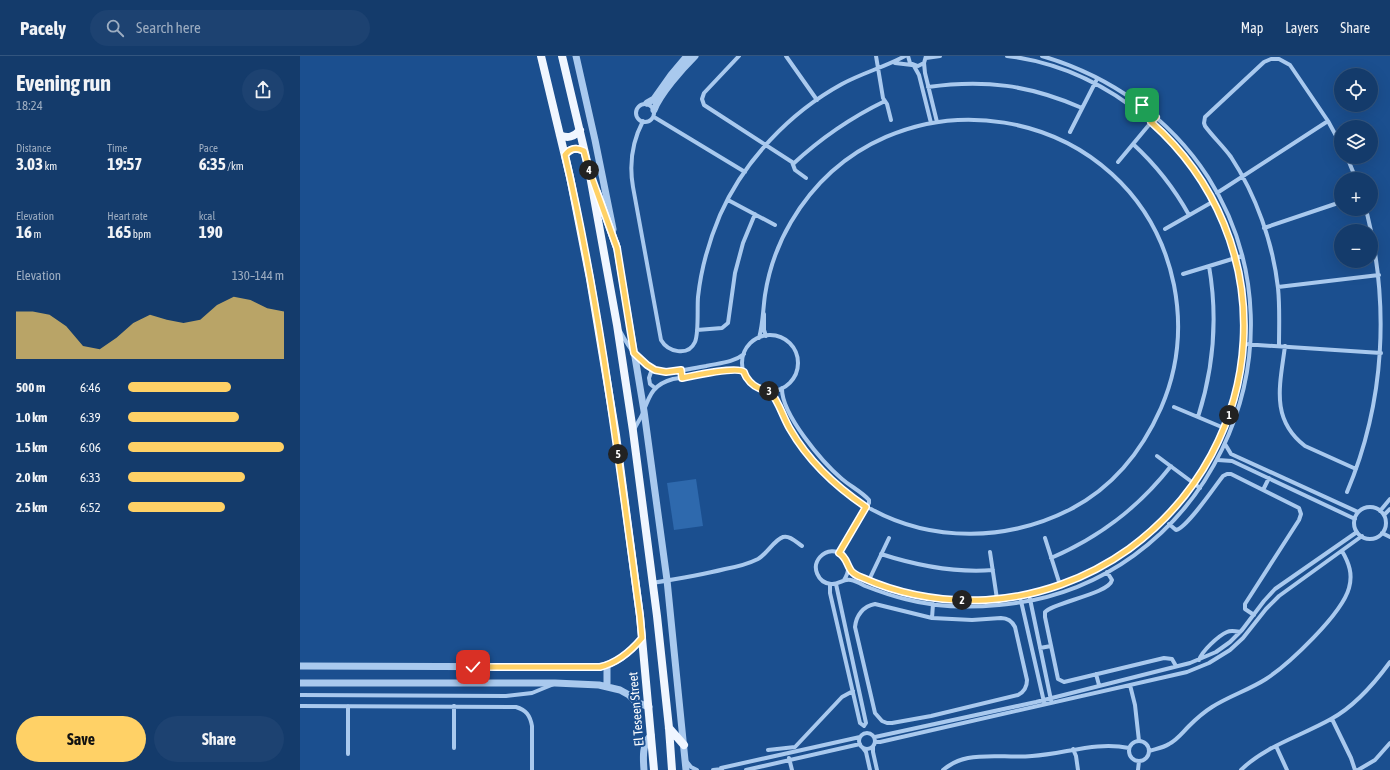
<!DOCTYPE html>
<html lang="en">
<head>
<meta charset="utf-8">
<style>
  body { margin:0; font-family:"Asap Condensed",sans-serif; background:#1d4271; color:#f1f3f6; height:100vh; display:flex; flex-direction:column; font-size:15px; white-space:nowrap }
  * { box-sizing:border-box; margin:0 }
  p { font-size:13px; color:#9dadc1 }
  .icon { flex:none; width:22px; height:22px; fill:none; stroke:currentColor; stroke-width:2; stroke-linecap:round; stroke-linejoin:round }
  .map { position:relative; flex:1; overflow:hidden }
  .sheet { display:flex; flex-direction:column; background:#143b6b; width:300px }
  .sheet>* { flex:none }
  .controls { position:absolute; left:1034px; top:12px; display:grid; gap:8px }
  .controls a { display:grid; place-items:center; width:44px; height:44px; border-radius:50%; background:#143b6b; box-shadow:0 4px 16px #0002,0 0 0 1px #33557e; font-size:20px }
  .pin { position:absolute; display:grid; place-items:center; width:34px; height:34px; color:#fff; margin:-17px; border-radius:8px; box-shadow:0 2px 6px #0006 }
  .km { position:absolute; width:20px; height:20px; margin:-10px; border-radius:50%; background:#222; color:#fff; font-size:11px; line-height:20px; text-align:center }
  .round { display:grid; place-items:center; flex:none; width:42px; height:42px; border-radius:21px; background:#1d4271 }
  .overview { display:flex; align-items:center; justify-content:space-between; height:68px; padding:0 16px }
  h1 { font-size:22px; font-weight:700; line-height:30px }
  .metrics { display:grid; grid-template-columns:repeat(3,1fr); gap:6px; height:68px; padding:4px 16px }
  .metrics div { display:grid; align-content:center }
  .metrics b { font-size:17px; font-weight:700 }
  .metrics small { font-size:11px; font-weight:400 }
  .metrics p { font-size:11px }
  .chart { height:112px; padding:8px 16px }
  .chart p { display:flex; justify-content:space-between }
  .chart svg { width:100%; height:72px; margin-top:4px; fill:#ffd166; opacity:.7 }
  .primary-button { display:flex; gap:8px; margin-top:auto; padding:8px 16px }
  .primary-button a { flex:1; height:46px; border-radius:24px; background:#ffd166; color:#111; font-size:16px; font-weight:700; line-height:46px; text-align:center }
  .primary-button a+a { background:#1d4271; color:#f1f3f6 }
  ul { padding:0 16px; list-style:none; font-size:13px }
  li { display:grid; grid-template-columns:64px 48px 1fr; align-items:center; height:30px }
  li i { height:10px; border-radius:5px; background:#ffd166 }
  header { display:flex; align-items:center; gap:24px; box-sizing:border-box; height:56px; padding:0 20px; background:#143b6b; border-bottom:1px solid #33557e }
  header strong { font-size:19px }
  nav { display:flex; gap:22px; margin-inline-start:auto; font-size:14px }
  .search { width:280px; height:36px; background:#1d4271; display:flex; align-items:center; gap:10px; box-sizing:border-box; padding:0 14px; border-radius:22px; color:#9dadc1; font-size:15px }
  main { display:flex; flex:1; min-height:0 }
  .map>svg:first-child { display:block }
</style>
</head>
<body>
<header>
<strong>Pacely</strong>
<div class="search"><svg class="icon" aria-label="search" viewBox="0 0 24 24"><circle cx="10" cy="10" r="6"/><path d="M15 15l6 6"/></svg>Search here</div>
<nav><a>Map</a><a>Layers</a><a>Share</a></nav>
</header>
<main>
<section class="sheet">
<div class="overview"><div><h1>Evening run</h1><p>18:24</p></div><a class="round"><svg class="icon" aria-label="share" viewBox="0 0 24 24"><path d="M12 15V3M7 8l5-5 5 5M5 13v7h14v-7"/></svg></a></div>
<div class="metrics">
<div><p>Distance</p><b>3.03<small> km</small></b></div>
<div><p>Time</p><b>19:57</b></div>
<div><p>Pace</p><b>6:35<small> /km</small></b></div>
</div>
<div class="metrics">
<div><p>Elevation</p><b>16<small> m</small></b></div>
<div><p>Heart rate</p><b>165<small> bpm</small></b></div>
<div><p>kcal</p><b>190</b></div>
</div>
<div class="chart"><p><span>Elevation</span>130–144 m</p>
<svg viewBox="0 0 160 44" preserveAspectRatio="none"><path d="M0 44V15L10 15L20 17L30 24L40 36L50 38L60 31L70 22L80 17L90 20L100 22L110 20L120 11L130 6L140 8L150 13L160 15V44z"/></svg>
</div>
<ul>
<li><b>500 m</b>6:46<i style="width:66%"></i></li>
<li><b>1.0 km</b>6:39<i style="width:71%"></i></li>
<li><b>1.5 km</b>6:06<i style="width:100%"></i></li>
<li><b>2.0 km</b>6:33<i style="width:75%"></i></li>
<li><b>2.5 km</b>6:52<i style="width:62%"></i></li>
</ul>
<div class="primary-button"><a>Save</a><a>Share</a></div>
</section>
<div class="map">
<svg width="1090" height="714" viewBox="0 0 1090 714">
  <rect width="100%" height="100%" fill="#1b4f8f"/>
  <!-- green -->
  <path fill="#2e69ad" d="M396 423 403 470 374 474 367 427Z"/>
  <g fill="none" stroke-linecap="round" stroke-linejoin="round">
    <!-- minor -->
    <path stroke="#a9c9ee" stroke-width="4" d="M439 0 404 37 402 43 404 49 492 106 495 114 506 122
      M486 0 517 44
      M576 0 583 42 587 48 591 64
      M608 0 610 7 618 10 624 7 626 0
      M626 2 640 0
      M595 7 612 9
      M624 7 625 17 637 66
      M614 10 619 19 631 67
      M628 31C684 23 730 29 782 52
      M336 57a9 9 0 1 1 18 0a9 9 0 1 1-18 0Z
      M354 61 445 116
      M343 65C332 86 329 108 333 131L361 284C368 296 388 301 395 286 399 277 397 252 398 241 401 213 409 185 420 159 444 105 489 57 542 28 562 17 585 11 605 0
      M770 76 796 25
      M833 88C856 109 874 132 889 159
      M1047 101 1056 123
      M818 106 853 64
      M493 108C521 82 550 62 585 45
      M917 137 1028 65
      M428 144 475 169
      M964 172 1041 146
      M865 173 914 145
      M883 218 942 200
      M978 231 1079 219
      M464 258V274L466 280
      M397 274 422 272 428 267 435 217 443 187 455 158
      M320 275C328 290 341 312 360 315 375 318 391 312 406 310 419 307 433 307 444 298
      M442 307a28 28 0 1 1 56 0a28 28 0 1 1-56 0Z
      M459 282C463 268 463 253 465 239 469 213 478 188 491 166 587 3 836 43 874 229 882 270 878 313 861 352 842 395 813 431 771 453 709 485 633 487 571 453
      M943 288 1081 297
      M979 290C979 271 980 251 978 232 973 187 956 139 931 101 923 90 913 81 905 70L904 67 905 61 964 6 971 3H979L990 9 1028 65 1041 89
      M985 290C980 329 970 363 1005 390L1056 413
      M352 313 349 322 350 328 355 332
      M482 332C481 358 523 407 542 423 550 430 562 436 569 444V447L539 497
      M470 335C479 347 483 361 490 373 509 406 535 430 566 451
      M874 351 924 372
      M898 361C914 311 918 262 909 210
      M334 374C337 367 342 361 344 354 350 338 354 328 373 323L432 314 444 316
      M925 388 931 398 1058 456
      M857 400 900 432
      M918 404 932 405 1055 463
      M963 434 969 422
      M1047 436C1085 346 1090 248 1066 153
      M1054 467a16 16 0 1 1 32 0a16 16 0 1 1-32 0Z
      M1080 455 1090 443
      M1084 459 1090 453
      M869 468 876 474C887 472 915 430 923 420L927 418H931L999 452 1001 458 999 464 945 548V553L954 559
      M1082 477 1090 481
      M745 482 760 529
      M690 496 697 543
      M581 498C618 510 654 517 693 514
      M751 502C800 481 838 452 871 410
      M549 512C562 529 630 542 652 544 674 545 697 545 719 541 739 538 759 530 778 522 904 467 971 325 933 194 917 141 888 95 845 61 805 28 758 6 707 0
      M807 516 812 524C809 538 754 546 745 556V561L758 623 764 626 864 602 872 603 876 610
      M544 524C558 503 534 486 520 501 511 511 518 527 531 528 539 529 543 522 551 524 556 525 561 528 565 530 578 535 591 540 605 543 635 551 668 552 699 549 905 532 1018 294 908 121 869 61 810 20 742 0
      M569 524 589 482
      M352 527C377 523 401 519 425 513 436 511 448 508 458 503 467 498 474 484 483 481 490 479 496 486 502 490
      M530 528V537L560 667 564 670 566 667 536 528
      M730 543 751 644
      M721 545 744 646
      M575 548 632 562 672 564 701 562C708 562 712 565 715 571L727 624C727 631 724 636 718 639L631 660 592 667H587L582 665 575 657 555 571C556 560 563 550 575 548Z
      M632 562 633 548
      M740 592 751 590
      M899 604C902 595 918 580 927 576 931 574 935 575 940 576
      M796 618 799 629
      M830 629 835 649 839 685
      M0 639 206 640 232 637 254 628
      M0 650 216 651C226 654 230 659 232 670V714
      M48 650V698
      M154 650V692
      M1032 663 1051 702 1055 714
      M559 685a8 8 0 1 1 16 0a8 8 0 1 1-16 0Z
      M575 681 736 646 890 607 916 596 930 586 942 574 964 545 975 533 1057 476
      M829 695a10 10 0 1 1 20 0a10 10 0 1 1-20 0Z
      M575 686H580L887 616 909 607 930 594 943 582 966 553 979 540 1062 480
      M976 690 987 714
      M573 691V696L577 714
      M563 692 566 696 570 714
      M773 693 776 700 778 714
      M468 694 495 691 542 641 553 635
      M849 695C855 693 863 692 869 688 877 684 882 677 889 670 896 663 904 656 912 651 929 640 949 634 966 623 989 608 1042 558 1049 532 1053 518 1049 507 1042 495
      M489 702 492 714
      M387 706 391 711 397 714
      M421 712 560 681
      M413 714 422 713
      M446 714 560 688
      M643 714C650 708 658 704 668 702 689 698 711 702 732 700 765 698 796 685 829 692
      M838 714 839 705
      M941 714C965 690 1001 680 1031 663 1055 650 1074 628 1090 606
      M1058 714 1075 704 1090 687"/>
    <!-- tertiary -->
    <path stroke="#a9c9ee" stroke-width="7" d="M276 0 295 84 313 173
      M347 47 354 43 371 19 387 0
      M354 54C360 38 382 13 395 0
      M316 187 344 355 367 524 386 714
      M0 610 300 611C317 607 331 596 342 582
      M0 627H255L299 629 320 634 329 639 336 646 349 651
      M307 630V609
      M344 714C343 701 342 689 351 679"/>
    <!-- primary -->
    <path stroke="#f0f6ff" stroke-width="8" d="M241 0 270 121 290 223 316 379 340 560 354 714
      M262 0 289 114 317 269 333 375 357 560 369 672 372 714
      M260 79C268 83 274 81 280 74
      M265 99C270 92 277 91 284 95
      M297 136 317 192
      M369 672 384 689"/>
  </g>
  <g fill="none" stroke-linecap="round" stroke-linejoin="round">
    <!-- route casing -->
    <g stroke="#fff" stroke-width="8">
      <path id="route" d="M173 611H300C317 607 331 595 342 582L340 560C319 406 300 250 265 99 270 92 277 91 284 95L289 114 317 192 334 297 347 309 355 314 366 316 381 314 382 322C392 320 437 310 444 316 444 316 446 321 447 322 452 330 461 334 470 335 479 346 483 361 490 373 509 406 535 430 566 451L539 497C546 501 546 506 550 513 552 518 558 520 563 522 601 539 644 546 686 544 737 541 787 523 829 493 972 388 984 184 851 66L856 61 842 49"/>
    </g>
    <!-- route -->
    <use href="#route" stroke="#ffd166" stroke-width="5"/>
  </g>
  <g text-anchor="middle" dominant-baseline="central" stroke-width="4" stroke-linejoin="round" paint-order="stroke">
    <!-- street labels -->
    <g font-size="13" fill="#fff" stroke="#1b4f8f">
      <text transform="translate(336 653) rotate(-95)">El Teseen Street</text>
    </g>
  </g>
</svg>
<div class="controls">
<a><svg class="icon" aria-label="locate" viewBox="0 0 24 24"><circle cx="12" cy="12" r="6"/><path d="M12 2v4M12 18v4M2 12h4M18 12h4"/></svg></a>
<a><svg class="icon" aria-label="layers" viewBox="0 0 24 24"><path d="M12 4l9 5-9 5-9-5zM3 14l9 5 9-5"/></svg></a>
<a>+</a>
<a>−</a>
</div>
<div class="pin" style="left:842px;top:49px;background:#1e9e55"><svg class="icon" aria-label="arrive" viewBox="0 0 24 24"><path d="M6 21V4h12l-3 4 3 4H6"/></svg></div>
<div class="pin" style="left:173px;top:611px;background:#d93025"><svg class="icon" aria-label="check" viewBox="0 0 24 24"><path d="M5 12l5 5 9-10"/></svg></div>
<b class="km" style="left:929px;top:359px">1</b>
<b class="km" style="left:662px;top:544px">2</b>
<b class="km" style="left:469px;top:335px">3</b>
<b class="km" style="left:289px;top:114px">4</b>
<b class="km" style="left:318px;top:398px">5</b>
</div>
</main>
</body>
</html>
